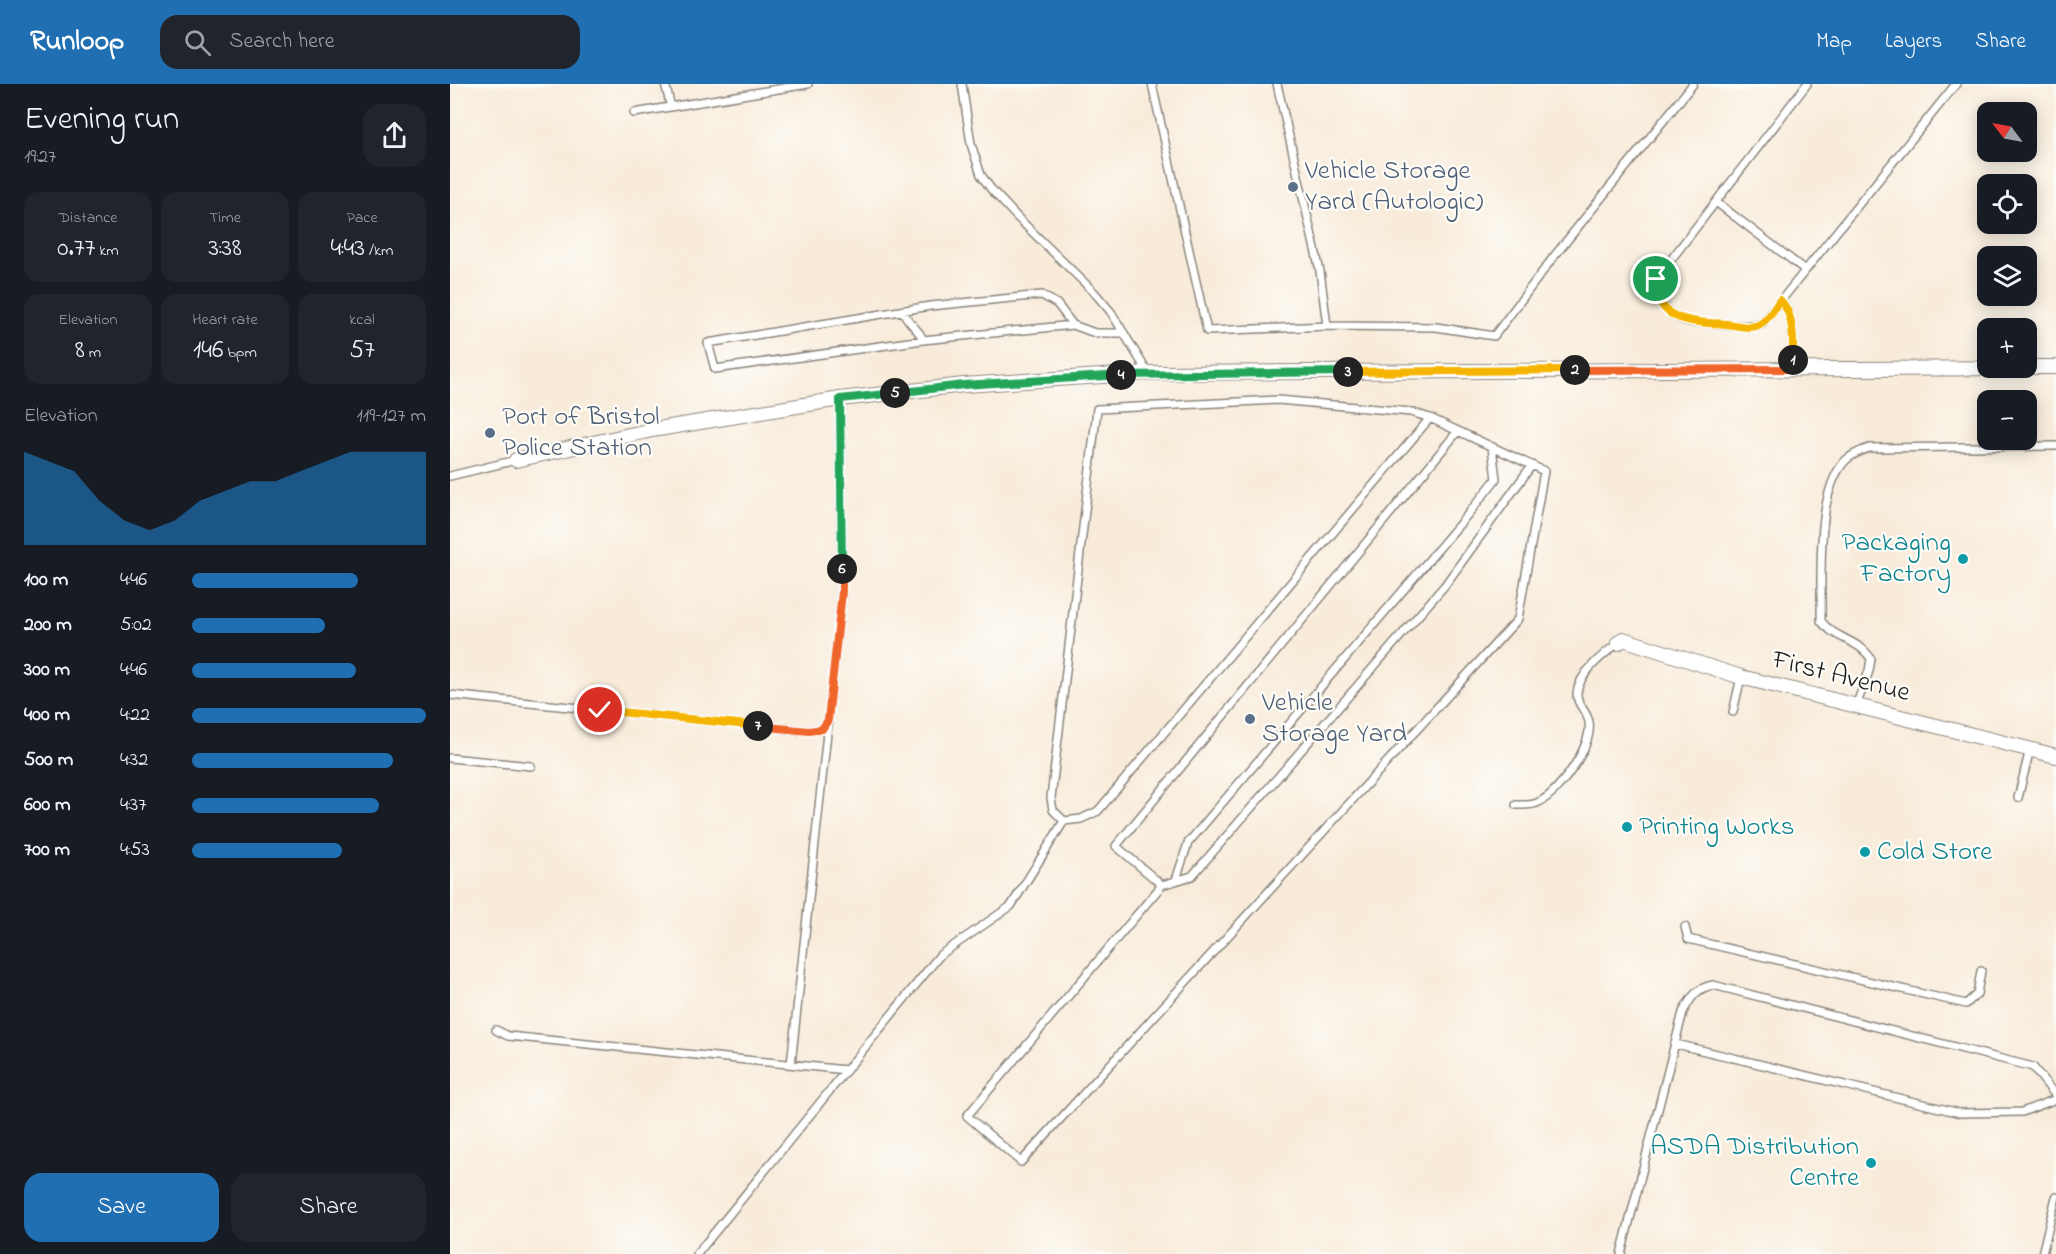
<!DOCTYPE html>
<html lang="en">
<head>
<meta charset="utf-8">
<style>
  body { margin:0; font-family:"Indie Flower",sans-serif; background:#20242c; color:#f1f3f6; height:100vh; display:flex; flex-direction:column; font-size:22px; white-space:nowrap }
  * { box-sizing:border-box; margin:0 }
  p { font-size:20px; color:#9ea1a6 }
  .icon { flex:none; width:33px; height:33px; fill:none; stroke:currentColor; stroke-width:2; stroke-linecap:round; stroke-linejoin:round }
  .map { position:relative; flex:1; overflow:hidden }
  .side { display:flex; flex-direction:column; background:#171b24; width:450px }
  .side>* { flex:none }
  .needle { width:39px; rotate:302deg }
  .fabs { position:absolute; left:1527px; top:18px; display:grid; gap:12px }
  .fabs a { display:grid; place-items:center; width:60px; height:60px; border-radius:12px; background:#171b24; box-shadow:0 3px 15px #0003; font-size:30px }
  .pin { position:absolute; display:grid; place-items:center; width:51px; height:51px; color:#fff; margin:-26px; border:3px solid #fff; border-radius:50%; box-shadow:0 2px 6px #0007 }
  .km { position:absolute; width:30px; height:30px; margin:-15px; border-radius:50%; background:#222; color:#fff; font-size:16px; line-height:30px; text-align:center }
  .round { display:grid; place-items:center; flex:none; width:63px; height:63px; border-radius:18px; background:#20242c }
  .summary { display:flex; align-items:center; justify-content:space-between; height:102px; padding:0 24px }
  h1 { font-size:33px; font-weight:600; line-height:45px }
  .metrics { display:grid; grid-template-columns:repeat(3,1fr); gap:9px; height:102px; padding:6px 24px }
  .metrics div { display:grid; align-content:center; border-radius:15px; background:#20242c; text-align:center }
  .metrics b { font-size:26px; font-weight:600 }
  .metrics small { font-size:16px; font-weight:400 }
  .metrics p { font-size:16px }
  .chart { height:168px; padding:12px 24px }
  .chart p { display:flex; justify-content:space-between }
  .chart svg { width:100%; height:108px; margin-top:6px; fill:#1f6fb2; opacity:.7 }
  .button { display:flex; gap:12px; margin-top:auto; padding:12px 24px }
  .button a { flex:1; height:69px; border-radius:18px; background:#1f6fb2; color:#fff; font-size:24px; font-weight:600; line-height:69px; text-align:center }
  .button a+a { background:#20242c; color:#f1f3f6 }
  ul { padding:0 24px; list-style:none; font-size:20px }
  li { display:grid; grid-template-columns:96px 72px 1fr; align-items:center; height:45px }
  li i { height:15px; border-radius:8px; background:#1f6fb2 }
  header { display:flex; align-items:center; gap:36px; box-sizing:border-box; height:84px; padding:0 30px; background:#1f6fb2; color:#fff }
  header strong { font-size:28px }
  nav { display:flex; gap:33px; margin-inline-start:auto; font-size:21px }
  .search { width:420px; height:54px; background:#20242c; display:flex; align-items:center; gap:15px; box-sizing:border-box; padding:0 21px; border-radius:18px; color:#9ea1a6; font-size:22px }
  main { display:flex; flex:1; min-height:0 }
  .map>svg:first-child { display:block }
</style>
</head>
<body>
<header>
<strong>Runloop</strong>
<div class="search"><svg class="icon" aria-label="search" viewBox="0 0 24 24"><circle cx="10" cy="10" r="6"/><path d="M15 15l6 6"/></svg>Search here</div>
<nav><a>Map</a><a>Layers</a><a>Share</a></nav>
</header>
<main>
<section class="side">
<div class="summary"><div><h1>Evening run</h1><p>19:27</p></div><a class="round"><svg class="icon" aria-label="share" viewBox="0 0 24 24"><path d="M12 15V3M7 8l5-5 5 5M5 13v7h14v-7"/></svg></a></div>
<div class="metrics">
<div><p>Distance</p><b>0.77<small> km</small></b></div>
<div><p>Time</p><b>3:38</b></div>
<div><p>Pace</p><b>4:43<small> /km</small></b></div>
</div>
<div class="metrics">
<div><p>Elevation</p><b>8<small> m</small></b></div>
<div><p>Heart rate</p><b>146<small> bpm</small></b></div>
<div><p>kcal</p><b>57</b></div>
</div>
<div class="chart"><p><span>Elevation</span>119–127 m</p>
<svg viewBox="0 0 160 44" preserveAspectRatio="none"><path d="M0 44V6L10 10L20 14L30 26L40 34L50 38L60 34L70 26L80 22L90 18L100 18L110 14L120 10L130 6L140 6L150 6L160 6V44z"/></svg>
</div>
<ul>
<li><b>100 m</b>4:46<i style="width:71%"></i></li>
<li><b>200 m</b>5:02<i style="width:57%"></i></li>
<li><b>300 m</b>4:46<i style="width:70%"></i></li>
<li><b>400 m</b>4:22<i style="width:100%"></i></li>
<li><b>500 m</b>4:32<i style="width:86%"></i></li>
<li><b>600 m</b>4:37<i style="width:80%"></i></li>
<li><b>700 m</b>4:53<i style="width:64%"></i></li>
</ul>
<div class="button"><a>Save</a><a>Share</a></div>
</section>
<div class="map">
<svg width="1606" height="1170" viewBox="0 0 1606 1170">
  <rect width="100%" height="100%" fill="#fdfcf7"/>
  <filter id="ink" filterUnits="userSpaceOnUse"><feTurbulence type="fractalNoise" baseFrequency=".0167" numOctaves="2"/><feDisplacementMap in="SourceGraphic" scale="12" xChannelSelector="R" yChannelSelector="G"/><feConvolveMatrix kernelMatrix="1 2 1 2 8 2 1 2 1" color-interpolation-filters="sRGB"/></filter>
  <filter id="wash" filterUnits="userSpaceOnUse"><feTurbulence type="fractalNoise" baseFrequency=".008" numOctaves="4" result="noise"/><feDisplacementMap in="SourceGraphic" scale="24" xChannelSelector="R" yChannelSelector="G"/><feGaussianBlur stdDeviation="1.35" result="paint"/><feColorMatrix in="noise" values="0 0 0 0 0 0 0 0 0 0 0 0 0 0 0 0 0 1.4 0 .05"/><feComposite in="paint" operator="in"/></filter>
  <g filter="url(#wash)">
    <rect width="100%" height="100%" fill="#f8ebda"/>
  </g>
  <g filter="url(#ink)">
    <g fill="none" stroke-linecap="round" stroke-linejoin="round">
      <!-- lane casing -->
      <g stroke="#8a847b" stroke-width="10">
        <path id="lane" d="M215 0 221 23
          M512 0 521 60 531 91 541 105 567 133 644 208 661 228 698 289
          M702 0 757 247 877 242
          M827 0 870 187 877 242 986 243 1044 252 1102 175 1243 0
          M1357 0 1206 195C1205 213 1217 233 1236 237 1247 240 1259 239 1270 240 1286 241 1296 243 1312 240L1506 0
          M184 29 358 0
          M1266 118 1355 186
          M1331 216C1346 233 1343 263 1343 285
          M453 226C456 239 469 244 473 256
          M623 241 607 220 592 211 480 222 258 259 265 285 473 256 623 241 645 249H674
          M828 316 961 328 980 334 648 727 631 735 614 737 603 726 601 714 647 325Z
          M980 334 1094 387 1068 535 571 1078 517 1032 712 801 742 792 995 501 1082 381
          M0 392 66 376
          M0 611 359 647 372 645 378 636 392 508 390 315
          M1406 622 1419 587 1421 575C1410 556 1384 555 1371 537 1372 495 1365 409 1395 377 1402 370 1410 367 1419 364L1606 362
          M1283 628 1291 593
          M0 674 81 682
          M1568 714 1580 665
          M1066 721C1074 721 1082 722 1089 718 1109 709 1143 662 1139 638 1137 627 1126 620 1127 609 1129 589 1154 570 1168 559
          M726 796 738 759 1019 429 1046 395 1042 363
          M712 801 666 762 1008 347
          M1235 843 1238 855 1516 920 1527 910 1531 887
          M46 946 58 952 396 986
          M1226 960 1510 1029 1572 1028 1606 1015
          M341 980 378 640
          M247 1170 490 871 561 822 614 737
          M1171 1170 1233 928C1241 914 1246 904 1263 901L1583 983 1606 1012
          M1592 1170 1606 1113"/>
      </g>
      <!-- street casing -->
      <g stroke="#8a847b" stroke-width="16">
        <path id="street" d="M1576 283H1606
          M66 376 202 346 390 315 514 301 698 289 1572 284
          M1168 559 1173 555 1291 593 1606 672"/>
      </g>
      <!-- lane -->
      <use href="#lane" stroke="#fff" stroke-width="7"/>
      <!-- street -->
      <use href="#street" stroke="#fff" stroke-width="14"/>
    </g>
  </g>
  <g fill="none" stroke-linecap="round" stroke-linejoin="round" filter="url(#ink)">
    <!-- split-1 casing -->
    <g stroke="#fff" stroke-width="12">
      <path id="split-1" d="M1206 195C1204 240 1245 238 1277 240 1288 241 1303 247 1313 238 1320 233 1325 223 1330 216 1345 231 1343 257 1343 276"/>
    </g>
    <!-- split-2 casing -->
    <g stroke="#fff" stroke-width="12">
      <path id="split-2" d="M1125 286 1343 285V276"/>
    </g>
    <!-- split-3 casing -->
    <g stroke="#fff" stroke-width="12">
      <path id="split-3" d="M898 288 1125 286"/>
    </g>
    <!-- split-4 casing -->
    <g stroke="#fff" stroke-width="12">
      <path id="split-4" d="M671 291 898 288"/>
    </g>
    <!-- split-5 casing -->
    <g stroke="#fff" stroke-width="12">
      <path id="split-5" d="M445 309 514 301 671 291"/>
    </g>
    <!-- split-6 casing -->
    <g stroke="#fff" stroke-width="12">
      <path id="split-6" d="M392 485 390 315 445 309"/>
    </g>
    <!-- split-7 casing -->
    <g stroke="#fff" stroke-width="12">
      <path id="split-7" d="M308 642 359 647 372 645 378 636 392 508V485"/>
    </g>
    <!-- split-8 casing -->
    <g stroke="#fff" stroke-width="12">
      <path id="split-8" d="M150 626 308 642"/>
    </g>
    <!-- split-1 -->
    <use href="#split-1" stroke="#f5b400" stroke-width="8"/>
    <!-- split-2 -->
    <use href="#split-2" stroke="#f0652b" stroke-width="8"/>
    <!-- split-3 -->
    <use href="#split-3" stroke="#f5b400" stroke-width="8"/>
    <!-- split-4 -->
    <use href="#split-4" stroke="#22a559" stroke-width="8"/>
    <!-- split-5 -->
    <use href="#split-5" stroke="#22a559" stroke-width="8"/>
    <!-- split-6 -->
    <use href="#split-6" stroke="#22a559" stroke-width="8"/>
    <!-- split-7 -->
    <use href="#split-7" stroke="#f0652b" stroke-width="8"/>
    <!-- split-8 -->
    <use href="#split-8" stroke="#f5b400" stroke-width="8"/>
  </g>
  <!-- markers -->
  <g fill="#5c6f8a" stroke="#fdfcf7" stroke-width="2">
    <circle cx="843" cy="103" r="6"/>
    <circle cx="40" cy="349" r="6"/>
    <circle cx="800" cy="635" r="6"/>
  </g>
  <g fill="#0f9aa8" stroke="#fdfcf7" stroke-width="2">
    <circle cx="1513" cy="475" r="6"/>
    <circle cx="1177" cy="743" r="6"/>
    <circle cx="1415" cy="768" r="6"/>
    <circle cx="1421" cy="1079" r="6"/>
  </g>
  <g text-anchor="middle" dominant-baseline="central" stroke-width="4.5" stroke-linejoin="round" paint-order="stroke">
    <!-- service labels -->
    <g font-size="27" fill="#4e5e75" stroke="#fdfcf7" text-anchor="start">
      <text x="855" y="87">Vehicle Storage<tspan x="855" dy="31">Yard (Autologic)</tspan></text>
      <text x="52" y="333">Port of Bristol<tspan x="52" dy="31">Police Station</tspan></text>
      <text x="812" y="619">Vehicle<tspan x="812" dy="31">Storage Yard</tspan></text>
    </g>
    <!-- culture labels -->
    <g font-size="27" fill="#0d838f" stroke="#fdfcf7" text-anchor="end">
      <text x="1501" y="459">Packaging<tspan x="1501" dy="31">Factory</tspan></text>
      <text x="1189" y="743" text-anchor="start">Printing Works</text>
      <text x="1427" y="768" text-anchor="start">Cold Store</text>
      <text x="1409" y="1063">ASDA Distribution<tspan x="1409" dy="31">Centre</tspan></text>
    </g>
    <!-- street labels -->
    <g font-size="27" fill="#1c1c1c" stroke="#fdfcf7">
      <text transform="translate(1391 593) rotate(14)">First Avenue</text>
    </g>
  </g>
</svg>
<div class="fabs">
<a><svg class="needle" viewBox="-14 -14 28 28"><path d="M0-13l5 13h-10z" fill="#e53935"/><path d="M0 13l5-13h-10z" fill="#9ea1a6"/></svg></a>
<a><svg class="icon" aria-label="locate" viewBox="0 0 24 24"><circle cx="12" cy="12" r="6"/><path d="M12 2v4M12 18v4M2 12h4M18 12h4"/></svg></a>
<a><svg class="icon" aria-label="layers" viewBox="0 0 24 24"><path d="M12 4l9 5-9 5-9-5zM3 14l9 5 9-5"/></svg></a>
<a>+</a>
<a>−</a>
</div>
<div class="pin" style="left:1206px;top:195px;background:#1e9e55"><svg class="icon" aria-label="arrive" viewBox="0 0 24 24"><path d="M6 21V4h12l-3 4 3 4H6"/></svg></div>
<div class="pin" style="left:150px;top:626px;background:#d93025"><svg class="icon" aria-label="check" viewBox="0 0 24 24"><path d="M5 12l5 5 9-10"/></svg></div>
<b class="km" style="left:1343px;top:276px">1</b>
<b class="km" style="left:1125px;top:286px">2</b>
<b class="km" style="left:898px;top:288px">3</b>
<b class="km" style="left:671px;top:291px">4</b>
<b class="km" style="left:445px;top:309px">5</b>
<b class="km" style="left:392px;top:485px">6</b>
<b class="km" style="left:308px;top:642px">7</b>
</div>
</main>
</body>
</html>
